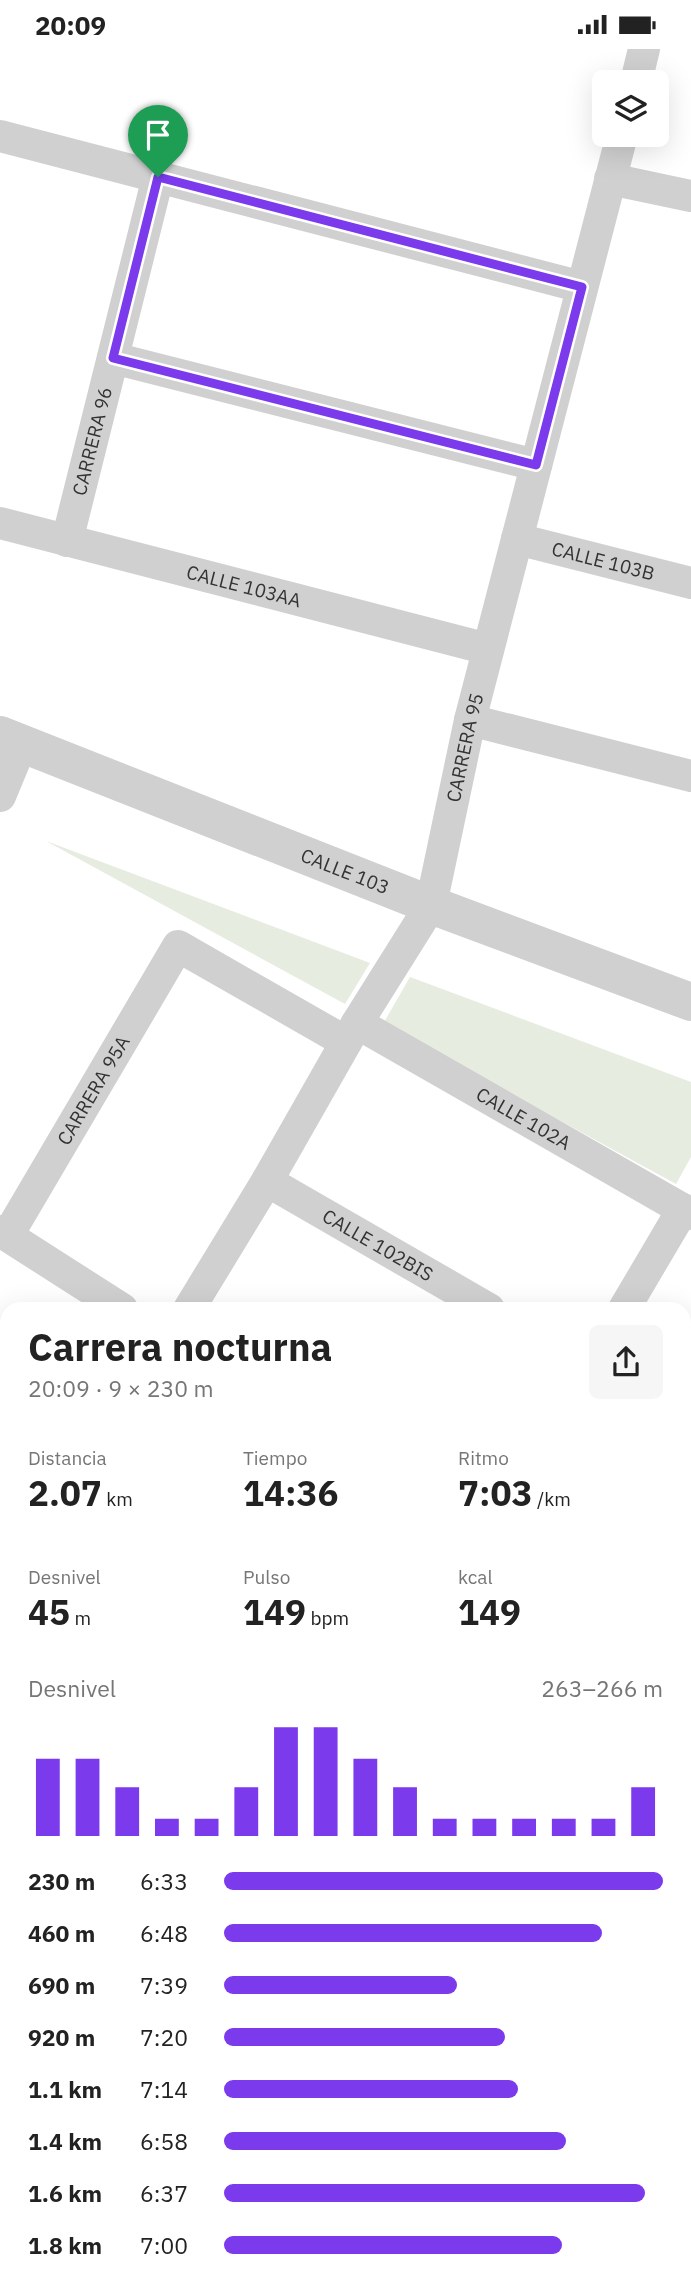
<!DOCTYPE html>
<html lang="es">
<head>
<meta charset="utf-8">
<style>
  body { margin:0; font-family:"IBM Plex Sans",sans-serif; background:#f6f6f6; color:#222; height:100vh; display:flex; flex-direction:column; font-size:26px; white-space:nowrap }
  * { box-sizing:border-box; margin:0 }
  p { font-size:23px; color:#767676 }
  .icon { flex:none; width:38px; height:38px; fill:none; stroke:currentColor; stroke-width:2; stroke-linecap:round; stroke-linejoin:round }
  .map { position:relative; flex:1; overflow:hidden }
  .side { position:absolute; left:0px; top:1253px; width:691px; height:987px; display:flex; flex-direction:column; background:#fff; border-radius:21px 21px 0 0; box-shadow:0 7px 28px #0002 }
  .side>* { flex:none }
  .controls { position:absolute; left:592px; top:21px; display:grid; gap:14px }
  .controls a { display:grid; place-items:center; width:77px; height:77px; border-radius:10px; background:#fff; box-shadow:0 7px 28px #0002; font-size:35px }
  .pin { position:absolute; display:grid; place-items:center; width:60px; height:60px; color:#fff; margin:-72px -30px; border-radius:50% 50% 50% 0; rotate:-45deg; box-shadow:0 0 7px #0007 }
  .pin .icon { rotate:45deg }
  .round { display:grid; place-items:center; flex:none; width:74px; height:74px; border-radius:10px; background:#f6f6f6 }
  .overview { display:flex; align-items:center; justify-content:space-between; height:119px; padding:0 28px }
  h1 { font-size:38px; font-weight:700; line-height:52px }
  .stats { display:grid; grid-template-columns:repeat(3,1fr); gap:10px; height:119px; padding:7px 28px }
  .stats div { display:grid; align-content:center }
  .stats b { font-size:35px; font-weight:700 }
  .stats small { font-size:19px; font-weight:400 }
  .stats p { font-size:19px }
  .chart { height:196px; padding:14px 28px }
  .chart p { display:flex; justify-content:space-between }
  .chart svg { width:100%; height:126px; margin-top:7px; stroke:#7c3aed; stroke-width:6 }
  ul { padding:0 28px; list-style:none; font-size:23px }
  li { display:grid; grid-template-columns:112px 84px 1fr; align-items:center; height:52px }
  li i { height:18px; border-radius:9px; background:#7c3aed }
  .status { display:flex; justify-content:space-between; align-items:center; height:49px; padding:0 35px; background:#fff; direction:ltr }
  .status svg { height:19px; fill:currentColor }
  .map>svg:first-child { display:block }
</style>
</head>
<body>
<div class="status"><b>20:09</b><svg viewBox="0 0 49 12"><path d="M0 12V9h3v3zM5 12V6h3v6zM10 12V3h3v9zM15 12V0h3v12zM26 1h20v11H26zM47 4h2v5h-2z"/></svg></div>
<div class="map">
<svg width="691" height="2240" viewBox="0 0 691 2240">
  <rect width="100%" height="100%" fill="#fff"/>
  <!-- green -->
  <path fill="#e6ecdf" d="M46 792 370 914 345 955Z
    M410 928 691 1033V1108L676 1135 383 975Z"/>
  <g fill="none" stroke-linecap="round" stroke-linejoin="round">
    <!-- minor -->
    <g stroke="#d0d0d0" stroke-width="32">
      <path d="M636 33 644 0"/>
      <path d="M0 87 582 238"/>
      <path d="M610 130 691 147"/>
      <path d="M113 309 536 416"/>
      <path id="s1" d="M0 474 488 600"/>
      <path id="s2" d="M517 490 691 534"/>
      <path id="s3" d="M67 492 158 128"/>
      <path d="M470 671 691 727"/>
      <path d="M0 747 22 694"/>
      <path id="s4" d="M357 974 691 1165"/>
      <path id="s5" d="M267 1132 489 1260"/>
      <path d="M0 1182 122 1260"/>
      <path id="s6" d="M8 1186 178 897 346 993"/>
      <path id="s7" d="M189 1260 267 1132 357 974 431 856 470 671 622 86"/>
      <path d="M624 1260 683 1160"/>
      <path d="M0 1471 7 1475"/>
      <path d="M684 1584 691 1571"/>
      <path d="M0 1606 7 1593"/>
      <path d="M684 1617 691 1622"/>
      <path d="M684 1920 691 1924"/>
      <path d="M684 1965 691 1953"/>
      <path d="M684 2145 691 2149"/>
      <path d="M268 2240 272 2233"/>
      <path d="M529 2240 533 2233"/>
    </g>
    <!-- tertiary -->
    <path stroke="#d0d0d0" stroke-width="38" id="s8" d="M0 686 431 856 691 953"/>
  </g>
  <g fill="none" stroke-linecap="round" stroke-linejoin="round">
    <!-- route casing -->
    <g stroke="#fff" stroke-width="14">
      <path id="route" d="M158 128 582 238 536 416 113 309Z"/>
    </g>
    <!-- route -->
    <use href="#route" stroke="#7c3aed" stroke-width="9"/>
  </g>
  <g text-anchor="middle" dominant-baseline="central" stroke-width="7" stroke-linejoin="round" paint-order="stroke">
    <!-- street labels -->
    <g font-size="19" fill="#333" stroke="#fff">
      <text stroke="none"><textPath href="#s3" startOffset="103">CARRERA 96</textPath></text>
      <text stroke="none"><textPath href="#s2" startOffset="89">CALLE 103B</textPath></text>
      <text stroke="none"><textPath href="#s1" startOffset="252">CALLE 103AA</textPath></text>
      <text stroke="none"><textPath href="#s7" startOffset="632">CARRERA 95</textPath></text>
      <text stroke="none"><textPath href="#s8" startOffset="371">CALLE 103</textPath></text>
      <text stroke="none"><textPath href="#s6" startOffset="168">CARRERA 95A</textPath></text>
      <text stroke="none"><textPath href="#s4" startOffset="192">CALLE 102A</textPath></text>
      <text stroke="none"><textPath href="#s5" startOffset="128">CALLE 102BIS</textPath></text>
    </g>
  </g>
</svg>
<div class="controls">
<a><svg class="icon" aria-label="layers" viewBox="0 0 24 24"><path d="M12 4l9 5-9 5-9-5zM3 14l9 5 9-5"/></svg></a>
</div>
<div class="pin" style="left:158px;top:128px;background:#1e9e55"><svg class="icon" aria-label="arrive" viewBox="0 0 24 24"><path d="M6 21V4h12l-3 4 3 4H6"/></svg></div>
<section class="side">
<div class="overview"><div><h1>Carrera nocturna</h1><p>20:09 · 9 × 230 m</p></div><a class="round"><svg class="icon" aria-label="share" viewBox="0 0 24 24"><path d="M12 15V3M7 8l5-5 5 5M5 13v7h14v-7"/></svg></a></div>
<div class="stats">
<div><p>Distancia</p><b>2.07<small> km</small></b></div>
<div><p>Tiempo</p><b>14:36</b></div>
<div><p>Ritmo</p><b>7:03<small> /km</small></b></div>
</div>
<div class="stats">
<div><p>Desnivel</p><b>45<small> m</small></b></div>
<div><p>Pulso</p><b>149<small> bpm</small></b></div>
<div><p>kcal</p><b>149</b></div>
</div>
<div class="chart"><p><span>Desnivel</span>263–266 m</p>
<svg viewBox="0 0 160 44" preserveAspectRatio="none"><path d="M5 44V17M15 44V17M25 44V27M35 44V38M45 44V38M55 44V27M65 44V6M75 44V6M85 44V17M95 44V27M105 44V38M115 44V38M125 44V38M135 44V38M145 44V38M155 44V27"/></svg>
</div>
<ul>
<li><b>230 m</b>6:33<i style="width:100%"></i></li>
<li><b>460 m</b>6:48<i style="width:86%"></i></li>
<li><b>690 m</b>7:39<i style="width:53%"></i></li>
<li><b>920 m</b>7:20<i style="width:64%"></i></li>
<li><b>1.1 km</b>7:14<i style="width:67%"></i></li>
<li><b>1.4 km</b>6:58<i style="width:78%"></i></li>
<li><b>1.6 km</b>6:37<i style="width:96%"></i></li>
<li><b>1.8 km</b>7:00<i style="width:77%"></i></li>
</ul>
</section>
</div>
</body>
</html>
